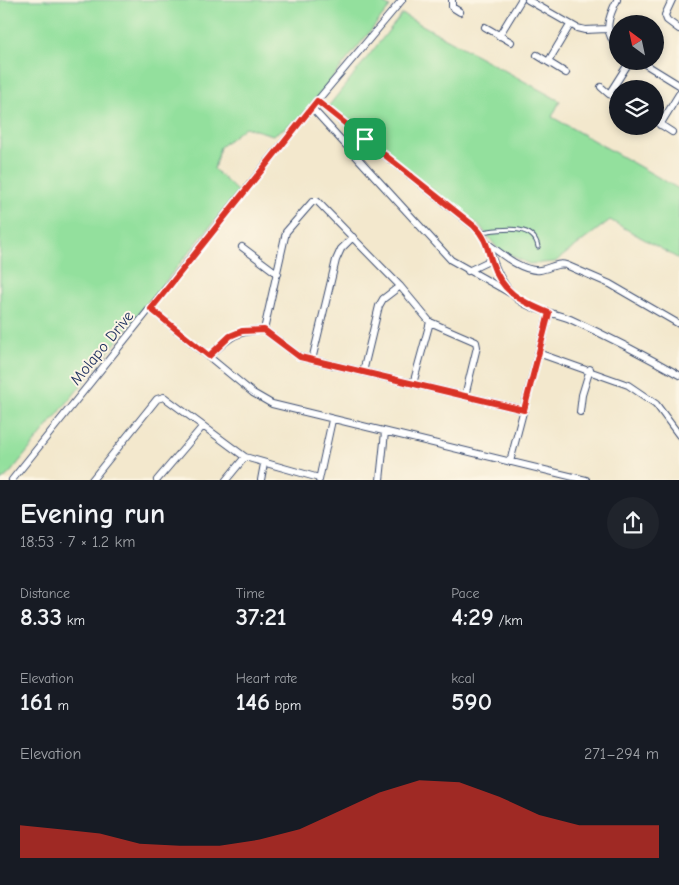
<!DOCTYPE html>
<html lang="en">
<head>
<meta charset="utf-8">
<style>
  body { margin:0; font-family:"Comic Neue",sans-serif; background:#20242c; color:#f1f3f6; height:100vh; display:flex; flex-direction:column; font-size:19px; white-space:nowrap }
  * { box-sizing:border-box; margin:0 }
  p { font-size:16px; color:#9ea1a6 }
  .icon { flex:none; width:28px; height:28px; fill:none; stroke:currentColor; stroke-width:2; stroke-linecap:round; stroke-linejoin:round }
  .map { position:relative; height:480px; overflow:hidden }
  .details { display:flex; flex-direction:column; background:#171b24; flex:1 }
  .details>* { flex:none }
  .needle { width:32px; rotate:327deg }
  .controls { position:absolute; left:609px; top:15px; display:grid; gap:10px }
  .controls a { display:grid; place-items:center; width:55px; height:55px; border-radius:50%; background:#171b24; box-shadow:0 2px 8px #0003; font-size:25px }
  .pin { position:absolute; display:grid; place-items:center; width:42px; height:42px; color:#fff; margin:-21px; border-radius:10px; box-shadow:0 2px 8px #0006 }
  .round { display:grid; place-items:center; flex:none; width:52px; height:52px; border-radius:26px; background:#20242c }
  .headline { display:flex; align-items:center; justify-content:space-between; height:85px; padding:0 20px }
  h1 { font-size:28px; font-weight:800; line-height:38px }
  .stats { display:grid; grid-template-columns:repeat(3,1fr); gap:8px; height:85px; padding:5px 20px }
  .stats div { display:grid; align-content:center }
  .stats b { font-size:25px; font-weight:800 }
  .stats small { font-size:14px; font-weight:400 }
  .stats p { font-size:14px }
  .chart { height:140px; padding:10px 20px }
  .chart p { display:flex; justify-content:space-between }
  .chart svg { width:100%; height:90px; margin-top:5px; fill:#d93025; opacity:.7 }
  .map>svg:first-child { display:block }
</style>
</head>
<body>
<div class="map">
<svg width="679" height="480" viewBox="0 0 679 480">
  <rect width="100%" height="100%" fill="#fcf5e5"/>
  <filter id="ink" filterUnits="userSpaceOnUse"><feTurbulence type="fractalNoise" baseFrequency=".02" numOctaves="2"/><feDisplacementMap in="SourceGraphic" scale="10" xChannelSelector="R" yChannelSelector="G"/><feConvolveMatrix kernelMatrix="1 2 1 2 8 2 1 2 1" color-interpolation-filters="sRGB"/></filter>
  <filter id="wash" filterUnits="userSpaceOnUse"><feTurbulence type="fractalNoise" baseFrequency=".0096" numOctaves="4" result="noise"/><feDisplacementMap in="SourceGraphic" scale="20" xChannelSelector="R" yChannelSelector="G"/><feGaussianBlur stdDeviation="1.12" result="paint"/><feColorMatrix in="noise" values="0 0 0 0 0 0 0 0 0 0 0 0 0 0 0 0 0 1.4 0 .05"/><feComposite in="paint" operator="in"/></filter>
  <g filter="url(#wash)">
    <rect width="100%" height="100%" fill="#f3e8cd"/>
    <!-- green -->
    <path fill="#93e09d" stroke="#57887e" d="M0 0H378L390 7 299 119 273 135 245 127 220 147 214 169 238 192 10 473 2 480H0Z
      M402 14 560 101 552 117 679 189V259L610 220 555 262 529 264 498 249 480 226 327 108Z"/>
  </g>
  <g filter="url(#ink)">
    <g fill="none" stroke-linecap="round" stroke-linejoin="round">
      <!-- lane casing -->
      <g stroke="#3b4b6f" stroke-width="5">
        <path id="lane" d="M481 232C498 230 534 222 538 247"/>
      </g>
      <!-- street casing -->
      <g stroke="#3b4b6f" stroke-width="8">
        <path id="street" d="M452 0V7L460 12
          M528 0 577 28 585 30 607 29
          M617 0C609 16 602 32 618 46
          M672 0 665 15 667 20 679 29
          M485 27 511 42
          M499 36 521 0
          M537 55 566 73
          M640 61 679 85
          M548 62 570 25
          M601 87 609 94 630 61
          M609 94 618 99
          M317 101 481 232C493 254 495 277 514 296 528 310 552 312 570 319 607 336 644 355 679 375
          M312 108 451 260 510 293
          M655 121 672 132
          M660 125 679 94
          M488 244C502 254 522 272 540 270 549 269 557 262 566 265L610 284 679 324
          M242 247 278 274
          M468 271 491 260
          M151 309 253 393 272 404 586 480
          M264 330 286 232 313 201H317L400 286 430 322 476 342 477 347 465 396
          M538 353 628 385 656 404 679 435
          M209 356C229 338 236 330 264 330L300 357 524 410
          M312 360 336 260 341 249 353 237
          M363 372 379 306 383 299 400 286
          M413 384 430 322
          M580 412 582 395 590 369
          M510 462 549 313
          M12 480 317 101 402 0
          M92 480 157 399 164 397 245 457 319 478
          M157 480 203 426
          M226 480 245 457
          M261 480 264 464
          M319 480 332 420
          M380 480 385 432"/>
      </g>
      <!-- lane -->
      <use href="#lane" stroke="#fff" stroke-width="3"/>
      <!-- street -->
      <use href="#street" stroke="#fff" stroke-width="6"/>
    </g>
  </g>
  <g fill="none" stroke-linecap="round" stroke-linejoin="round" filter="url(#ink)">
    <!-- route casing -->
    <g stroke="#fff" stroke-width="10">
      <path id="route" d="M317 101 474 226C485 236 487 246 491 260 501 292 520 301 549 313L524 410 300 357 264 330 242 331 230 336 209 356 151 309Z"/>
    </g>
    <!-- route -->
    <use href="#route" stroke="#d93025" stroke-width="6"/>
  </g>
  <g text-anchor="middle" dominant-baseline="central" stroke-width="4" stroke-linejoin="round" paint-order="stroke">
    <!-- street labels -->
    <g font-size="16" fill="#1b2f5e" stroke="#fcf5e5">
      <text transform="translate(102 348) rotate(-51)">Molapo Drive</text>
    </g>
  </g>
</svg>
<div class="controls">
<a><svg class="needle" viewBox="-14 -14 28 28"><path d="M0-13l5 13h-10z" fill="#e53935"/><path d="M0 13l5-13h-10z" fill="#9ea1a6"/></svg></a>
<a><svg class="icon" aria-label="layers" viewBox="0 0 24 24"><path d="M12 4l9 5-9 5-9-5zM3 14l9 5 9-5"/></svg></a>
</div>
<div class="pin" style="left:365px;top:139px;background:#1e9e55"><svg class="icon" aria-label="arrive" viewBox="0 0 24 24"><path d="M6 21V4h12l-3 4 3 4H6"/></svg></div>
</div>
<section class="details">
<div class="headline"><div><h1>Evening run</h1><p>18:53 · 7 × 1.2 km</p></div><a class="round"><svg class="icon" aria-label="share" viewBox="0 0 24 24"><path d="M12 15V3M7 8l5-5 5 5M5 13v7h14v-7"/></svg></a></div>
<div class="stats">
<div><p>Distance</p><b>8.33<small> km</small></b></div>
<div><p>Time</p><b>37:21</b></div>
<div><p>Pace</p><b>4:29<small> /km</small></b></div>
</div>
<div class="stats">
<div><p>Elevation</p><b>161<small> m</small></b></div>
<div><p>Heart rate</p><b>146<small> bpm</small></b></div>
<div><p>kcal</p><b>590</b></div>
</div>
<div class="chart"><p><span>Elevation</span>271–294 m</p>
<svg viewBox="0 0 160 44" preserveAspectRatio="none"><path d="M0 44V28L10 30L20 32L30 37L40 38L50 38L60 35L70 30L80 21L90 12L100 6L110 7L120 14L130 23L140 28L150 28L160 28V44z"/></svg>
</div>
</section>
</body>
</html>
